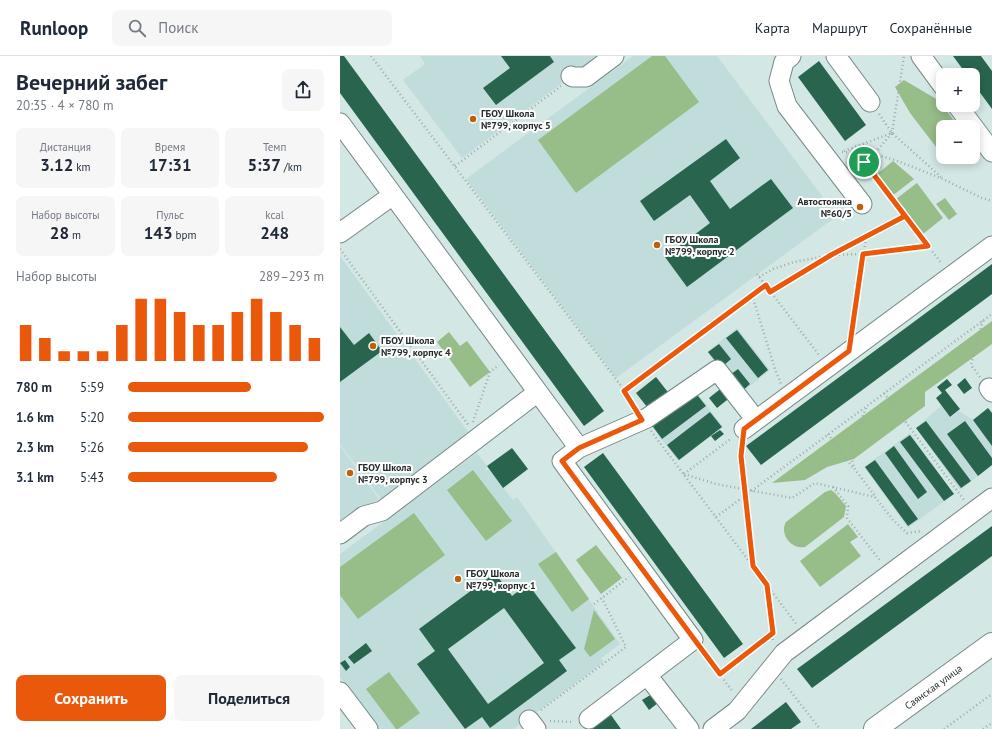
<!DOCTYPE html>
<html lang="ru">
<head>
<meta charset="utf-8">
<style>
  body { margin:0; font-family:"PT Sans",sans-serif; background:#f6f6f7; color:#1f2937; height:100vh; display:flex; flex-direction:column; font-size:15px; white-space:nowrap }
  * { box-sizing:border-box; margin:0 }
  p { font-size:13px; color:#747a83 }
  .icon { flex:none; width:22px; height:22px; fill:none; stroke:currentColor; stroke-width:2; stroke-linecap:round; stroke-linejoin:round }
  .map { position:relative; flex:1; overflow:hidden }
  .side { display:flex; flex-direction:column; background:#fff; width:340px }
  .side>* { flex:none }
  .fabs { position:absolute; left:596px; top:12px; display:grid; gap:8px }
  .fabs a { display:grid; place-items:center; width:44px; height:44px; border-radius:8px; background:#fff; box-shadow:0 2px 10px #0003; font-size:20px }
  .pin { position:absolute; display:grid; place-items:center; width:34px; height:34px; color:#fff; margin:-17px; border:2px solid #fff; border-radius:50%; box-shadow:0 1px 4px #0007 }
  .round { display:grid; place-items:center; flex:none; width:42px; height:42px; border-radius:8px; background:#f6f6f7 }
  .headline { display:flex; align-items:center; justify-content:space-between; height:68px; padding:0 16px }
  h1 { font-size:22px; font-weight:700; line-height:30px }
  .metrics { display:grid; grid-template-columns:repeat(3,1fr); gap:6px; height:68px; padding:4px 16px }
  .metrics div { display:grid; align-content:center; border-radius:8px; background:#f6f6f7; text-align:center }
  .metrics b { font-size:17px; font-weight:700 }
  .metrics small { font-size:11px; font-weight:400 }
  .metrics p { font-size:11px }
  .chart { height:112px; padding:8px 16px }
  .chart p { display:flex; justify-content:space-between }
  .chart svg { width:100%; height:72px; margin-top:4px; stroke:#ea580c; stroke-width:6 }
  .action { display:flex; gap:8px; margin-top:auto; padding:8px 16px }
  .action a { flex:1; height:46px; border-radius:8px; background:#ea580c; color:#fff; font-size:16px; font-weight:700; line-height:46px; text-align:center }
  .action a+a { background:#f6f6f7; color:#1f2937 }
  ul { padding:0 16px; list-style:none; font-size:13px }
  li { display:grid; grid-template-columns:64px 48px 1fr; align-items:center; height:30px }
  li i { height:10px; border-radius:5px; background:#ea580c }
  header { display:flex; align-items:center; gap:24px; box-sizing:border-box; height:56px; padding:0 20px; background:#fff; border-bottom:1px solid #e0e1e3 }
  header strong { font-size:19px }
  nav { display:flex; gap:22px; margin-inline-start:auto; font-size:14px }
  .search { width:280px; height:36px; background:#f6f6f7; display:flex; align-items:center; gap:10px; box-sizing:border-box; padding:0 14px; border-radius:8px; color:#747a83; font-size:15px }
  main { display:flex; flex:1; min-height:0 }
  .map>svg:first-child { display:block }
</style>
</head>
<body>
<header>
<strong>Runloop</strong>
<div class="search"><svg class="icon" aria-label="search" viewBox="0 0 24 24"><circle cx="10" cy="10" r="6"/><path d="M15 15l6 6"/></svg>Поиск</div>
<nav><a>Карта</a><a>Маршрут</a><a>Сохранённые</a></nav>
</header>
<main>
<section class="side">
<div class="headline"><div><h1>Вечерний забег</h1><p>20:35 · 4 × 780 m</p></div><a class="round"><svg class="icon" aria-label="share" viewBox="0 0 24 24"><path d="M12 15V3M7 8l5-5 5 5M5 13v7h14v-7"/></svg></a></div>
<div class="metrics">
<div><p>Дистанция</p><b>3.12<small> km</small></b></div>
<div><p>Время</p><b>17:31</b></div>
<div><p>Темп</p><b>5:37<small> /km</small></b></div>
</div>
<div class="metrics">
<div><p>Набор высоты</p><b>28<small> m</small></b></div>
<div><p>Пульс</p><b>143<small> bpm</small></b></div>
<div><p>kcal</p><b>248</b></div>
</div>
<div class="chart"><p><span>Набор высоты</span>289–293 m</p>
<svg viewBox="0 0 160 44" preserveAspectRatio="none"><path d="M5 44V22M15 44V30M25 44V38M35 44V38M45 44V38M55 44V22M65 44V6M75 44V6M85 44V14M95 44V22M105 44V22M115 44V14M125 44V6M135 44V14M145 44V22M155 44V30"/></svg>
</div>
<ul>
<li><b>780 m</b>5:59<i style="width:63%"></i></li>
<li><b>1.6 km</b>5:20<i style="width:100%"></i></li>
<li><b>2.3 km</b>5:26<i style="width:92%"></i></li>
<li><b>3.1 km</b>5:43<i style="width:76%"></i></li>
</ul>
<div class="action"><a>Сохранить</a><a>Поделиться</a></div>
</section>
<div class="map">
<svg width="652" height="673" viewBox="0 0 652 673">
  <rect width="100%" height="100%" fill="#d3e7e5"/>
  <!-- built -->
  <path fill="#c0dcdb" d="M80 0H258L122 102 63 24 85 8Z
    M293 0H377L497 160 276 322 126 123Z
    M0 200 131 380 43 446 0 388Z
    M397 272 430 314 400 338 367 296Z
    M355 334 383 371 338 405 310 368Z
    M601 350 610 362 619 355 633 364 648 352 652 357V409L620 434 576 372Z
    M570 377 614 438 568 472 524 411Z
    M0 390 39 443 0 472Z
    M137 397 148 411 145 413 147 415 149 413 173 444 177 441 280 588 261 602 264 606 174 673H38L0 621V498Z"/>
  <!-- green -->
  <path fill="#97bd89" d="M312 0H325L359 46 236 137 198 84Z
    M564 24 598 44 619 71H603V100L570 57 555 31Z
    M553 105 574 123 552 140 536 119Z
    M577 127 603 162 583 178 556 143Z
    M605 142 617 158 609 164 596 148Z
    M652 265V288L585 336V350L514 403 487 411 465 424 432 427Z
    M109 276 120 290 127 285 150 316 130 331 97 286Z
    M133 414 172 465 146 485 107 434Z
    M491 434 495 437 506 450 504 461 465 491C451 494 439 478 446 466L485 436Z
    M74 457 105 499 18 563 0 539V511Z
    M508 468 518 481 510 486 521 500 480 531 460 505Z
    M256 489 282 522 261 538 236 504Z
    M216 496 249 543 232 556 198 508Z
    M254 554 275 583 250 601 244 593Z
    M49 616 80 657 58 673H56L26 633Z"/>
  <!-- building -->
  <path fill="#29654e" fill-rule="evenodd" d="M0 0H4L264 355 244 370 0 37Z
    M161 0H210L214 6 156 49 143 32 170 12Z
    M613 0H641L652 15V53L633 27V19H627Z
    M479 5 526 69 505 85 458 21Z
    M386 83 400 102 370 125 390 153 431 123 453 152 347 231 325 201 370 167 350 139 314 165 300 145Z
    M652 208V238L421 409 406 390Z
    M0 271 14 289 29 277 42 295 0 326Z
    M397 274 428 314 418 322 386 282Z
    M379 288 391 303 381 312 368 296Z
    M398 313 410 328 400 337 387 321Z
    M316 321 331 340 311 356 296 337Z
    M625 322 632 332 624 338 617 329Z
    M607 323 612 329 605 334 620 353 610 361 596 342 602 337 597 331Z
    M384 330 392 340 377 352 369 342Z
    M354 335 366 350 322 383 311 368Z
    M648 352 652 357V390L633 364Z
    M370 356 382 371 339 404 327 389Z
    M586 365 631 425 621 432 576 372Z
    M625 365 652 402V409L638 420 607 378Z
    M380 374 384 378 375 385 371 380Z
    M570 379 614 438 604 445 560 386Z
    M554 390 587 436 578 443 545 397Z
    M172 392 188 413 163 432 147 410Z
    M263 397 403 588 384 602 244 411Z
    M535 404 578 463 568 470 525 411Z
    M652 470V500L472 632 457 613Z
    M155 517 172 540 188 528 236 592 219 604 227 615 150 672 142 661 125 673 77 608 95 595 79 573ZM164 552 204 607 148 648 108 593Z
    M26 587 32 595 14 608 8 601Z
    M5 604 10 611 6 615 0 607Z
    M312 638 318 647 309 654 302 644Z
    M446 646 461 666 451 673H411Z
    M271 659 281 673H252Z"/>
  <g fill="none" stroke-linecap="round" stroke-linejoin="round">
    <!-- minor casing -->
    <g stroke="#768988" stroke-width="21">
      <path id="minor" d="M451 0 444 6 439 25 447 50 522 148
        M496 0 530 46
        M581 0 603 30
        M231 20 233 21H246L274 0
        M617 49 652 96
        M0 67 239 392 222 405 353 584 249 663
        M0 177 53 139
        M649 332 652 336
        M404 373 652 190
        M239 392 307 362 377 314 416 364
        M0 478 24 460 42 455 198 336
        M307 619 349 673
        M0 636 28 673
        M189 664 196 673
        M373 673 397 655 444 597 652 442"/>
    </g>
    <!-- major casing -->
    <g stroke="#768988" stroke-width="24">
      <g id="major">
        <path id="s1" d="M535 673 652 588"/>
      </g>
    </g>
    <!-- path -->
    <path stroke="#9dadab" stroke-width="2.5" stroke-dasharray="1 3" stroke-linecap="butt" d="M31 0 285 335 295 351
      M539 58 552 77 601 121
      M552 77 564 0
      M504 95 552 77 534 98V119
      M502 96 534 98 555 104 603 123 642 142 652 145
      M517 97 602 208
      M115 110 221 30
      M514 114 533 98
      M0 193 129 370
      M493 198 565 160
      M417 218 479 299
      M419 221 433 213 454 206 491 199 523 198 589 190
      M430 235 489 200
      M412 239 435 313 441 328
      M512 274 526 182
      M640 321 631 309 643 264
      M285 335 426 229
      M544 337 624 444
      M526 352 510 395 514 412 535 440
      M133 366 150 316 159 309
      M311 375 457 569
      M488 378 513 412
      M402 388 401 400 413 510
      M344 418 376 428 452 442 475 427 535 441 553 464 567 477 582 475
      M344 418 392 382
      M493 431 508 450 507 462 541 506
      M376 461 652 258
      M428 531 433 586
      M254 548 289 521
      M362 595 393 636
      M380 618 433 577
      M441 623 480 673
      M201 654 286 591 262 542
      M210 665 234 666
      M604 673 652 638
      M643 673 652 667"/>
    <!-- minor -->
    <use href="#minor" stroke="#fff" stroke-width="19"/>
    <!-- major -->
    <use href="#major" stroke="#fff" stroke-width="22"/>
  </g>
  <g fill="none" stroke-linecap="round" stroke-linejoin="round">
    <!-- route casing -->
    <g stroke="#fff" stroke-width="8">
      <path id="route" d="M524 106 565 160 491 199 430 236 426 229 284 335 302 364 239 392 222 405 380 618 433 577 427 529 413 510 401 400 404 373 509 295 523 198 588 190 534 119V98L524 106"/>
    </g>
    <!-- route -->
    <use href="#route" stroke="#ea580c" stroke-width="5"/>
  </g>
  <!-- markers -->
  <g fill="#bd620b" stroke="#fff" stroke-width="1.5">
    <circle cx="133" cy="63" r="4"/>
    <circle cx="520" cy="151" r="4"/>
    <circle cx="317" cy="189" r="4"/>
    <circle cx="33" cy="290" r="4"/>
    <circle cx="10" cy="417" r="4"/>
    <circle cx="118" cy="523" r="4"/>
  </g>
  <g text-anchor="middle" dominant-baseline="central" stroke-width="4" stroke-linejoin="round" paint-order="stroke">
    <!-- poi labels -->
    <g font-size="10" font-weight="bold" fill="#242c2b" stroke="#fff" text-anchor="start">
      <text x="141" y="57">ГБОУ Школа<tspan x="141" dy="12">№799, корпус 5</tspan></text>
      <text x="512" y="145" text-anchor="end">Автостоянка<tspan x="512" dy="12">№60/5</tspan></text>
      <text x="325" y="183">ГБОУ Школа<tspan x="325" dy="12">№799, корпус 2</tspan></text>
      <text x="41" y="284">ГБОУ Школа<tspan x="41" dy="12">№799, корпус 4</tspan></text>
      <text x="18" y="411">ГБОУ Школа<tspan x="18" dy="12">№799, корпус 3</tspan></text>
      <text x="126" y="517">ГБОУ Школа<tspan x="126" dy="12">№799, корпус 1</tspan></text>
    </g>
    <!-- street labels -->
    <g font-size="10" fill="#242c2b" stroke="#fff">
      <text stroke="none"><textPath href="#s1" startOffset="72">Саянская улица</textPath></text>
    </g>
  </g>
</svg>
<div class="fabs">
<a>+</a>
<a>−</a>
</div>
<div class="pin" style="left:524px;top:106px;background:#1e9e55"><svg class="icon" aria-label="arrive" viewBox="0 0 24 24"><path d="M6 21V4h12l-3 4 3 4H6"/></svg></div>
</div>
</main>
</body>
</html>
